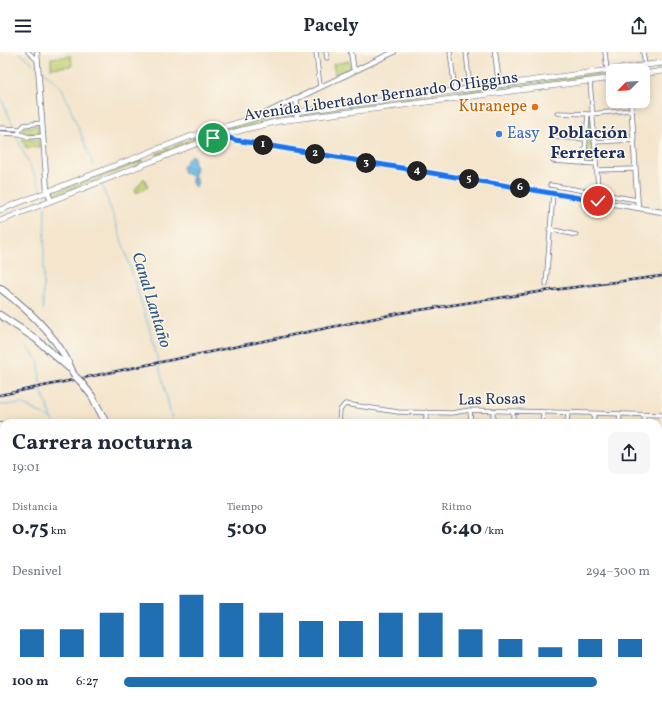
<!DOCTYPE html>
<html lang="es">
<head>
<meta charset="utf-8">
<style>
  body { margin:0; font-family:Vollkorn,serif; background:#f6f6f7; color:#1f2937; height:100vh; display:flex; flex-direction:column; font-size:15px; white-space:nowrap }
  * { box-sizing:border-box; margin:0 }
  p { font-size:13px; color:#747a83 }
  .icon { flex:none; width:22px; height:22px; fill:none; stroke:currentColor; stroke-width:2; stroke-linecap:round; stroke-linejoin:round }
  .map { position:relative; flex:1; overflow:hidden }
  .side { position:absolute; left:0px; top:367px; width:662px; height:286px; display:flex; flex-direction:column; background:#fff; border-radius:12px 12px 0 0; box-shadow:0 2px 10px #0003 }
  .side>* { flex:none }
  .needle { width:26px; rotate:246deg }
  .controls { position:absolute; left:606px; top:12px; display:grid; gap:8px }
  .controls a { display:grid; place-items:center; width:44px; height:44px; border-radius:8px; background:#fff; box-shadow:0 2px 10px #0003; font-size:20px }
  .pin { position:absolute; display:grid; place-items:center; width:34px; height:34px; color:#fff; margin:-17px; border:2px solid #fff; border-radius:50%; box-shadow:0 1px 4px #0007 }
  .km { position:absolute; width:20px; height:20px; margin:-10px; border-radius:50%; background:#222; color:#fff; font-size:11px; line-height:20px; text-align:center }
  .round { display:grid; place-items:center; flex:none; width:42px; height:42px; border-radius:8px; background:#f6f6f7 }
  .headline { display:flex; align-items:center; justify-content:space-between; height:68px; padding:0 12px }
  h1 { font-size:22px; font-weight:700; line-height:30px }
  .stats { display:grid; grid-template-columns:repeat(3,1fr); gap:6px; height:68px; padding:4px 12px }
  .stats div { display:grid; align-content:center }
  .stats b { font-size:20px; font-weight:700 }
  .stats small { font-size:11px; font-weight:400 }
  .stats p { font-size:11px }
  .chart { height:112px; padding:8px 12px }
  .chart p { display:flex; justify-content:space-between }
  .chart svg { width:100%; height:72px; margin-top:4px; stroke:#1f6fb2; stroke-width:6 }
  ul { padding:0 12px; list-style:none; font-size:13px }
  li { display:grid; grid-template-columns:64px 48px 1fr; align-items:center; height:30px }
  li i { height:10px; border-radius:5px; background:#1f6fb2 }
  header { display:flex; justify-content:space-between; align-items:center; height:52px; padding:0 12px; background:#fff; font-size:18px; font-weight:700 }
  .map>svg:first-child { display:block }
</style>
</head>
<body>
<header><svg class="icon" aria-label="menu" viewBox="0 0 24 24"><path d="M4 6h16M4 12h16M4 18h16"/></svg>Pacely<svg class="icon" aria-label="share" viewBox="0 0 24 24"><path d="M12 15V3M7 8l5-5 5 5M5 13v7h14v-7"/></svg></header>
<div class="map">
<svg width="662" height="653" viewBox="0 0 662 653">
  <defs>
    <pattern id="grass-tufts" width="24" height="20" patternUnits="userSpaceOnUse"><rect width="24" height="20" fill="#c4d477"/><path d="M3 7l-1-3M5 7V3M7 7l1-3M15 17l-1-3M17 17v-4M19 17l1-3" fill="none" stroke="#a8b669"/></pattern>
    <pattern id="park-dots" width="8" height="8" patternUnits="userSpaceOnUse"><rect width="8" height="8" fill="#c4d477"/><path d="M2 2h.1M6 6h.1" fill="none" stroke="#a8b669" stroke-width="1.8" stroke-linecap="round"/></pattern>
    <pattern id="water-ripples" width="26" height="14" patternUnits="userSpaceOnUse"><rect width="26" height="14" fill="#65b6e0"/><path d="M2 4q2-2 4 0t4 0M15 11q2-2 4 0t4 0" fill="none" stroke="#5294b9"/></pattern>
  </defs>
  <rect width="100%" height="100%" fill="#fbf7ec"/>
  <filter id="ink" filterUnits="userSpaceOnUse"><feTurbulence type="fractalNoise" baseFrequency=".025" numOctaves="2"/><feDisplacementMap in="SourceGraphic" scale="8" xChannelSelector="R" yChannelSelector="G"/><feConvolveMatrix kernelMatrix="1 2 1 2 8 2 1 2 1" color-interpolation-filters="sRGB"/></filter>
  <filter id="wash" filterUnits="userSpaceOnUse"><feTurbulence type="fractalNoise" baseFrequency=".012" numOctaves="4" result="noise"/><feDisplacementMap in="SourceGraphic" scale="16" xChannelSelector="R" yChannelSelector="G"/><feGaussianBlur stdDeviation="0.9" result="paint"/><feColorMatrix in="noise" values="0 0 0 0 0 0 0 0 0 0 0 0 0 0 0 0 0 1.4 0 .05"/><feComposite in="paint" operator="in"/></filter>
  <g filter="url(#wash)">
    <rect width="100%" height="100%" fill="#f4e5cc"/>
    <!-- grass -->
    <path fill="url(#grass-tufts)" stroke="#70826a" d="M662 13V16L613 19V22L297 64 226 79 224 75 297 60Z
      M214 80V83L160 103 156 102 192 86Z
      M22 87 38 88 40 95 26 96Z
      M140 107 143 109 141 110 56 143H52V141Z
      M144 126 148 135 139 140H136L135 138Z"/>
    <!-- park -->
    <path fill="url(#park-dots)" stroke="#70826a" d="M349 9 350 16 335 24 333 12Z
      M589 64H591L593 109H586Z
      M38 73 39 82H26L22 79 25 75Z
      M658 636H662V653H581L580 649H658Z"/>
    <!-- pitch -->
    <path fill="#c4d477" stroke="#70826a" d="M71 4 72 14 51 16V6Z"/>
    <!-- water -->
    <path fill="url(#water-ripples)" stroke="#40729f" d="M192 103 194 105V112L196 115 194 123 198 131 195 135 192 131V124L184 121 182 115 190 104Z"/>
    <g fill="none" stroke-linecap="round" stroke-linejoin="round">
      <!-- stream -->
      <path stroke="#65b6e0" stroke-width="1" d="M19 0 33 11
        M42 18 62 36 94 114
        M0 44 13 73
        M17 86 41 137
        M102 133 119 180 152 285 173 371
        M43 258 45 155
        M25 292 39 310 40 331
        M41 338 54 371
        M0 353 23 352 53 368
        M110 649 111 653
        M351 649 354 653"/>
    </g>
  </g>
  <g filter="url(#ink)">
    <g fill="none" stroke-linecap="round" stroke-linejoin="round">
      <!-- street casing -->
      <g stroke="#676f84" stroke-width="5">
        <path id="street" d="M28 0 37 8
          M316 0 320 35
          M326 0 327 6
          M450 0 455 38
          M466 0 470 36
          M605 0 607 18
          M643 0 645 13
          M590 29 599 149
          M557 61 590 62 631 58
          M42 71 24 73 19 79 20 82 29 85 43 84
          M0 76 20 77
          M0 81 20 82
          M554 85 586 87
          M594 90 633 88
          M553 109 596 112
          M584 111 588 62
          M596 118 635 117
          M550 133 637 148
          M549 177 576 183
          M546 232 553 141
          M470 358 471 371
          M493 359V371
          M513 359V371
          M339 371 340 358 345 352 398 360 452 361 470 358 662 363
          M426 371V360
          M542 371 543 360
          M567 371 568 361
          M593 371 594 362
          M619 371 620 362
          M644 371V363
          M0 388 4 389
          M658 426H662
          M658 484H662
          M658 509H662
          M658 533 662 534
          M658 558H662
          M658 584 660 632
          M321 649 323 653
          M550 649V653
          M574 649V653
          M597 649V653"/>
      </g>
      <!-- secondary casing -->
      <g stroke="#676f84" stroke-width="6">
        <path id="secondary" d="M37 0 47 138 51 149
          M351 0 354 19
          M495 0 499 32
          M631 49 638 156
          M260 64 394 0
          M296 67 298 60 296 46
          M219 75 222 83 235 88 662 160"/>
      </g>
      <!-- primary casing -->
      <g stroke="#676f84" stroke-width="6">
        <path id="primary" d="M643 22 662 19
          M0 158 189 85 258 65 662 11
          M0 169 201 90 242 78 280 69 613 26"/>
      </g>
      <!-- highway casing -->
      <g stroke="#676f84" stroke-width="8">
        <path id="highway" d="M0 236C29 258 60 287 73 321
          M0 263 36 287 69 316
          M81 330 92 344 106 371
          M0 374H4
          M0 379 4 380
          M332 649 335 653
          M341 649 344 653"/>
      </g>
      <!-- street -->
      <use href="#street" stroke="#fff" stroke-width="3.5"/>
      <!-- secondary -->
      <use href="#secondary" stroke="#fff" stroke-width="4.5"/>
      <!-- primary -->
      <use href="#primary" stroke="#fff" stroke-width="5"/>
      <!-- highway -->
      <use href="#highway" stroke="#fff" stroke-width="6"/>
      <!-- rail casing -->
      <g stroke="#1b2f5e" stroke-width="2.5">
        <path id="rail" d="M0 343 400 261 545 239 662 224"/>
      </g>
      <!-- rail -->
      <use href="#rail" stroke="#fbf7ec" stroke-width="1" stroke-dasharray="3" stroke-linecap="butt"/>
      <!-- highway-bridge casing -->
      <g stroke="#676f84" stroke-width="8" stroke-linecap="butt">
        <path id="highway-bridge" d="M75 324 81 330"/>
      </g>
      <!-- highway-bridge -->
      <use href="#highway-bridge" stroke="#fff" stroke-width="6"/>
    </g>
  </g>
  <g fill="none" stroke-linecap="round" stroke-linejoin="round" filter="url(#ink)">
    <!-- route casing -->
    <g stroke="#fff" stroke-width="8">
      <path id="route" d="M213 86 222 83 235 88 598 149"/>
    </g>
    <!-- route -->
    <use href="#route" stroke="#1a73e8" stroke-width="5"/>
  </g>
  <!-- markers -->
  <circle fill="#e8710a" stroke="#fbf7ec" stroke-width="1.5" cx="535" cy="55" r="4"/>
  <circle fill="#3f7fe0" stroke="#fbf7ec" stroke-width="1.5" cx="499" cy="82" r="4"/>
  <g text-anchor="middle" dominant-baseline="central" stroke-width="3" stroke-linejoin="round" paint-order="stroke">
    <!-- street labels -->
    <g font-size="16" fill="#1b2f5e" stroke="#fbf7ec">
      <text transform="translate(381 45) rotate(-8)">Avenida Libertador Bernardo O'Higgins</text>
      <text transform="translate(492 348) rotate(-1)">Las Rosas</text>
    </g>
    <!-- food labels -->
    <g font-size="16" fill="#c56008" stroke="#fbf7ec" text-anchor="end">
      <text x="527" y="55">Kuranepe</text>
    </g>
    <!-- shop labels -->
    <g font-size="16" fill="#366cbe" stroke="#fbf7ec" text-anchor="start">
      <text x="507" y="82">Easy</text>
    </g>
    <!-- neighbourhood labels -->
    <g font-size="17" font-weight="bold" fill="#1b2f5e" stroke="#fbf7ec">
      <text x="588" y="81">Población<tspan x="588" dy="20">Ferretera</tspan></text>
    </g>
    <!-- water labels -->
    <g font-size="17" font-style="italic" fill="#315885" stroke="#fbf7ec">
      <text transform="translate(151 248) rotate(73)">Canal Lantaño</text>
    </g>
  </g>
</svg>
<div class="controls">
<a><svg class="needle" viewBox="-14 -14 28 28"><path d="M0-13l5 13h-10z" fill="#e53935"/><path d="M0 13l5-13h-10z" fill="#747a83"/></svg></a>
</div>
<div class="pin" style="left:213px;top:86px;background:#1e9e55"><svg class="icon" aria-label="arrive" viewBox="0 0 24 24"><path d="M6 21V4h12l-3 4 3 4H6"/></svg></div>
<div class="pin" style="left:598px;top:149px;background:#d93025"><svg class="icon" aria-label="check" viewBox="0 0 24 24"><path d="M5 12l5 5 9-10"/></svg></div>
<b class="km" style="left:263px;top:93px">1</b>
<b class="km" style="left:315px;top:102px">2</b>
<b class="km" style="left:366px;top:111px">3</b>
<b class="km" style="left:417px;top:119px">4</b>
<b class="km" style="left:469px;top:127px">5</b>
<b class="km" style="left:520px;top:136px">6</b>
<section class="side">
<div class="headline"><div><h1>Carrera nocturna</h1><p>19:01</p></div><a class="round"><svg class="icon" aria-label="share" viewBox="0 0 24 24"><path d="M12 15V3M7 8l5-5 5 5M5 13v7h14v-7"/></svg></a></div>
<div class="stats">
<div><p>Distancia</p><b>0.75<small> km</small></b></div>
<div><p>Tiempo</p><b>5:00</b></div>
<div><p>Ritmo</p><b>6:40<small> /km</small></b></div>
</div>
<div class="chart"><p><span>Desnivel</span>294–300 m</p>
<svg viewBox="0 0 160 44" preserveAspectRatio="none"><path d="M5 44V27M15 44V27M25 44V17M35 44V11M45 44V6M55 44V11M65 44V17M75 44V22M85 44V22M95 44V17M105 44V17M115 44V27M125 44V33M135 44V38M145 44V33M155 44V33"/></svg>
</div>
<ul>
<li><b>100 m</b>6:27<i style="width:90%"></i></li>
</ul>
</section>
</div>
</body>
</html>
